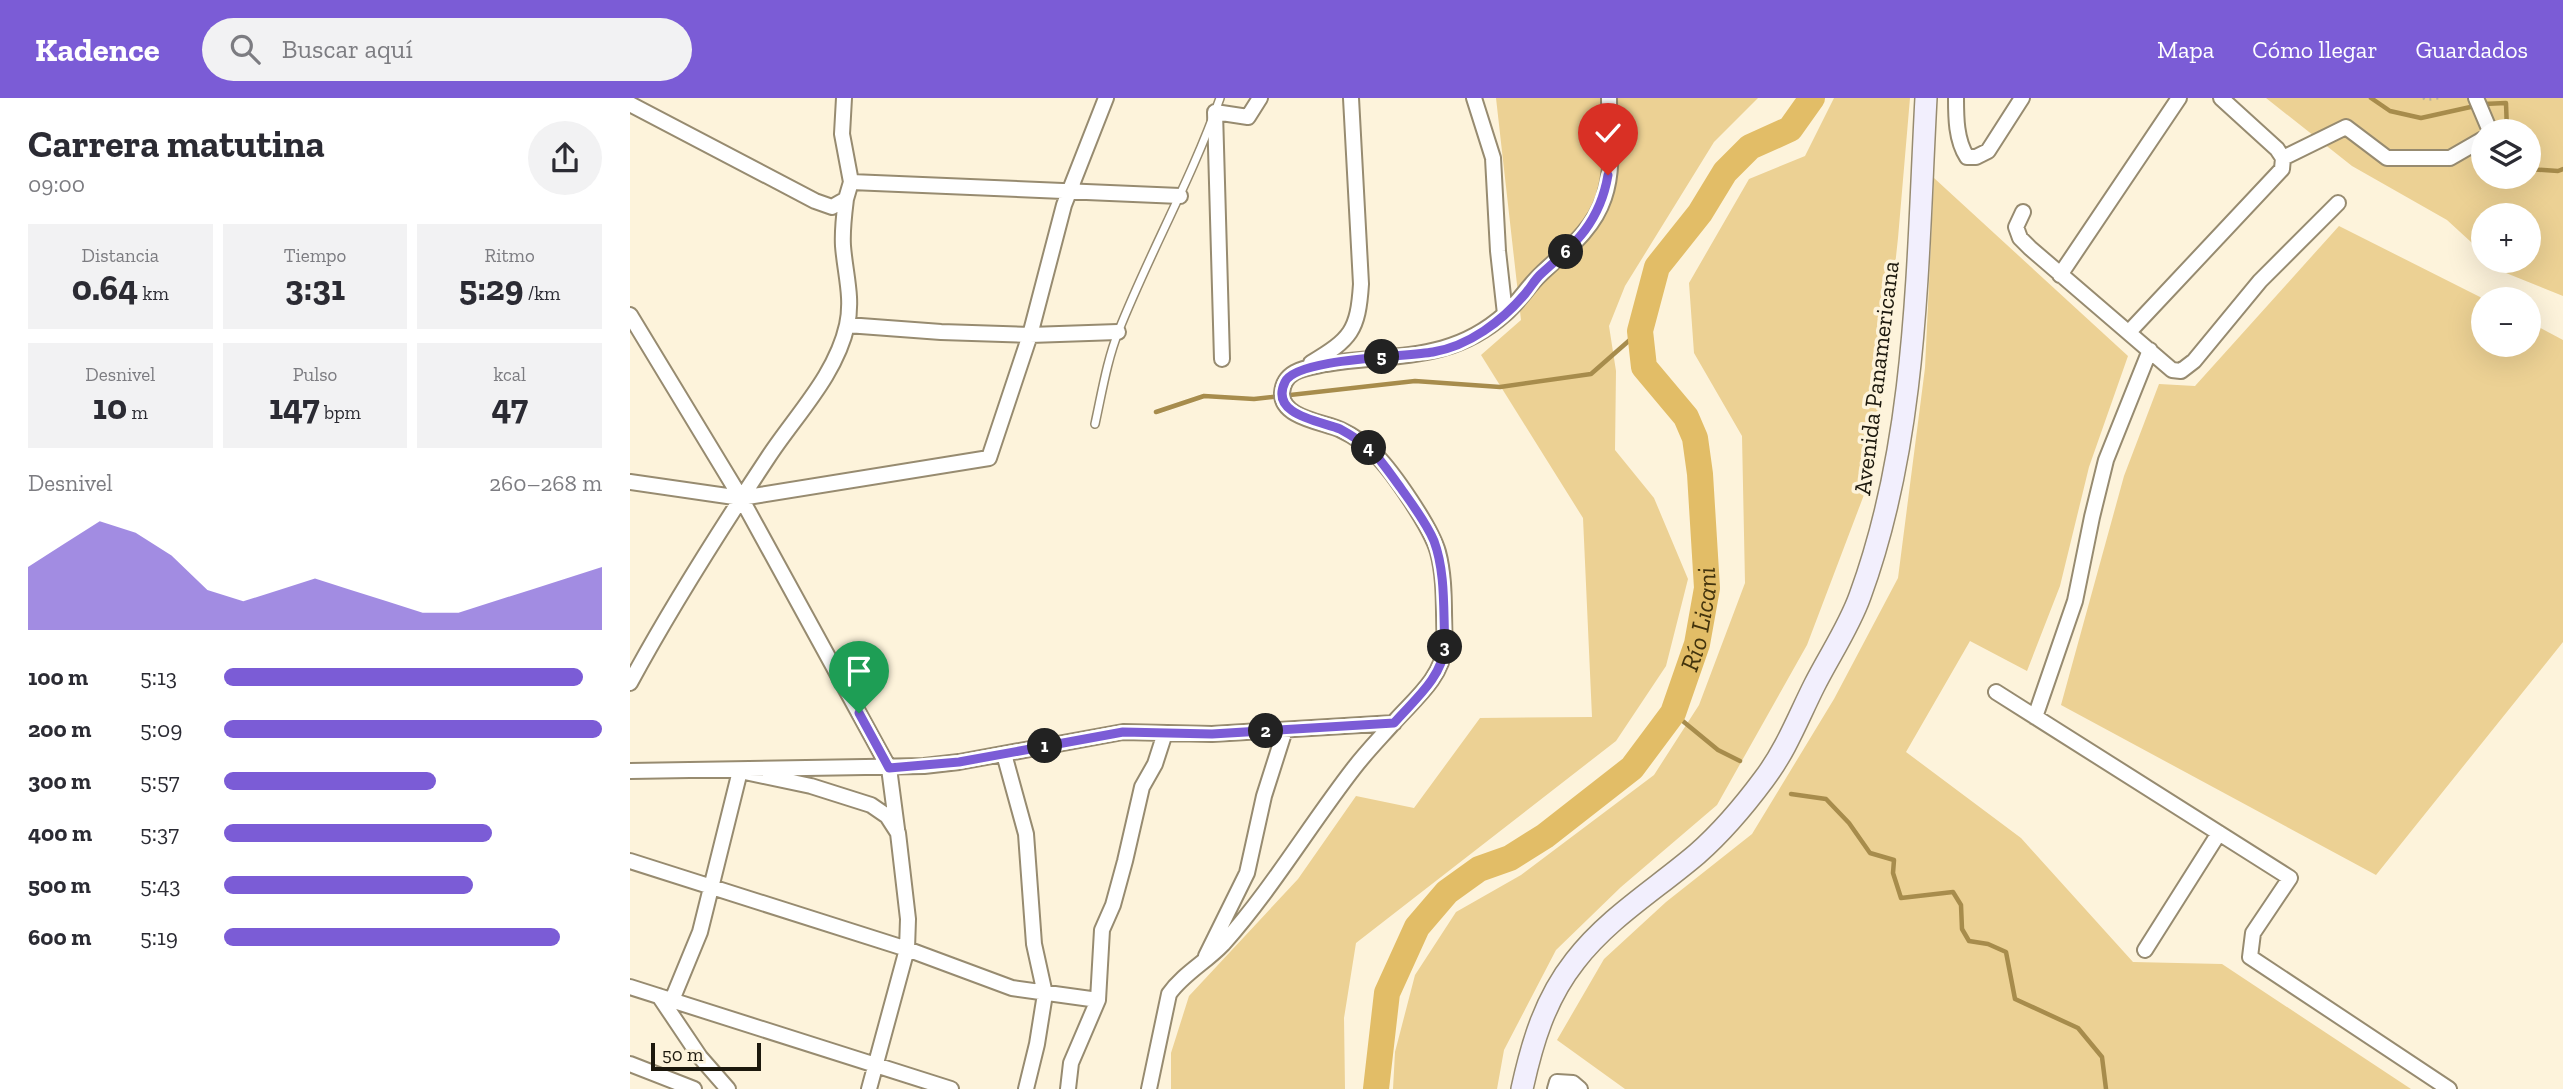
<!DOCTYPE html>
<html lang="es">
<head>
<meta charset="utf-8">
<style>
  body { margin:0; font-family:"Zilla Slab",serif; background:#f2f2f3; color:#2b2b33; height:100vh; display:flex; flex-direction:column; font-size:26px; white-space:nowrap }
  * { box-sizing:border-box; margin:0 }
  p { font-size:23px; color:#7c7c81 }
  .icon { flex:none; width:38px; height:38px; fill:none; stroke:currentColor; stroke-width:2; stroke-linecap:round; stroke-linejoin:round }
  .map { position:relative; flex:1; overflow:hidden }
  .panel { display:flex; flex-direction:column; background:#fff; width:630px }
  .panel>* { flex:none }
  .buttons { position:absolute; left:1841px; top:21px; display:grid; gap:14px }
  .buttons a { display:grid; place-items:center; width:70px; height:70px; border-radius:50%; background:#fff; box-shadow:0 7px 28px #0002; font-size:35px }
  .scale { position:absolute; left:21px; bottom:18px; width:110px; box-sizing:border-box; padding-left:7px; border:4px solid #1c180d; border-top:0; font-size:19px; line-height:24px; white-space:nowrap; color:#1c180d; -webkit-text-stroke:5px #fdf3db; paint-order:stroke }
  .pin { position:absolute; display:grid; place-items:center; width:60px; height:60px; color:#fff; margin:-72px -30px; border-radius:50% 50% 50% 0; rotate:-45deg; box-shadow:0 0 7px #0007 }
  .pin .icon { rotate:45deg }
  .km { position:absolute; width:35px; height:35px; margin:-18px; border-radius:50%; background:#222; color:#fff; font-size:19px; line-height:35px; text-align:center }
  .round { display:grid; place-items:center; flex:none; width:74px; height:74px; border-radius:37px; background:#f2f2f3 }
  .head { display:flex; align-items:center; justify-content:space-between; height:119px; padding:0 28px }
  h1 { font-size:38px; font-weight:700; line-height:52px }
  .metrics { display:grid; grid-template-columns:repeat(3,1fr); gap:10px; height:119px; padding:7px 28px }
  .metrics div { display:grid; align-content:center; border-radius:0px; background:#f2f2f3; text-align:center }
  .metrics b { font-size:35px; font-weight:700 }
  .metrics small { font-size:19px; font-weight:400 }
  .metrics p { font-size:19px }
  .chart { height:196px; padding:14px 28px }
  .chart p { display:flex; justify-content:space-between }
  .chart svg { width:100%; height:126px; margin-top:7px; fill:#7b5cd6; opacity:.7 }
  ul { padding:0 28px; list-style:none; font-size:23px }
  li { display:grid; grid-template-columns:112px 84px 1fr; align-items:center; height:52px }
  li i { height:18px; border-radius:9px; background:#7b5cd6 }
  header { display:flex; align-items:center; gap:42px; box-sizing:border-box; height:98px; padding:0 35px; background:#7b5cd6; color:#fff }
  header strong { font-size:33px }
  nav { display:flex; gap:38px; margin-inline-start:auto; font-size:24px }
  .search { width:490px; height:63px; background:#f2f2f3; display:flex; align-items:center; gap:18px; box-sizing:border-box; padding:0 24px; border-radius:38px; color:#7c7c81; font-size:26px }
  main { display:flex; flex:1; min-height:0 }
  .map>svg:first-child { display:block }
</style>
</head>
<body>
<header>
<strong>Kadence</strong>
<div class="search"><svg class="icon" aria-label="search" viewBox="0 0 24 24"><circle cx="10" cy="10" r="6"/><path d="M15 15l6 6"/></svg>Buscar aquí</div>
<nav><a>Mapa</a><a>Cómo llegar</a><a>Guardados</a></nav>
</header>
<main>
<section class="panel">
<div class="head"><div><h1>Carrera matutina</h1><p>09:00</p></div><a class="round"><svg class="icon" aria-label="share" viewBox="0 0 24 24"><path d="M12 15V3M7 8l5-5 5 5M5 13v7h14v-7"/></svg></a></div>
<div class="metrics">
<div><p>Distancia</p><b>0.64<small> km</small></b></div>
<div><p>Tiempo</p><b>3:31</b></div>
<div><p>Ritmo</p><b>5:29<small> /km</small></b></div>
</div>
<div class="metrics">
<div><p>Desnivel</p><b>10<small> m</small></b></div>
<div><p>Pulso</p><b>147<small> bpm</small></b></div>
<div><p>kcal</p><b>47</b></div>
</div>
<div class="chart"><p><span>Desnivel</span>260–268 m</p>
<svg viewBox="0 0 160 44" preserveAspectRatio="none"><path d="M0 44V22L10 14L20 6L30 10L40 18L50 30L60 34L70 30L80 26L90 30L100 34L110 38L120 38L130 34L140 30L150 26L160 22V44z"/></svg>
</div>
<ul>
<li><b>100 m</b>5:13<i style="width:95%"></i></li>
<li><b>200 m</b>5:09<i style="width:100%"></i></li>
<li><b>300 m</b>5:57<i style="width:56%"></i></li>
<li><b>400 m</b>5:37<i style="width:71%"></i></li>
<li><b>500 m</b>5:43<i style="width:66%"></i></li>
<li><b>600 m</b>5:19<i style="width:89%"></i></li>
</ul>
</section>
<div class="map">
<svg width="1933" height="991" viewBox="0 0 1933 991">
  <rect width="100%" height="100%" fill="#fdf3db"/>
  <!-- green -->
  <path fill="#ecd194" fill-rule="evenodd" d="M866 0H1128L1084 44 995 188 979 228 986 273 985 352 1024 400 1058 481 1036 568 986 643 726 845 714 920 715 991H541V955L559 898 668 781 726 698 784 710 850 620 962 619 953 420 851 257 891 222Z
    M1204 0H1280L1268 140 1243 373 1177 547 1087 707 991 789 926 852 874 952 867 991H763L765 954 785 877 826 814 891 777 1024 677 1069 607 1115 485 1112 338 1064 255 1059 185 1119 81 1175 58Z
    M1636 0H1933V198L1876 175 1862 163H1899V117H1853V155L1817 122 1722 68ZM1853 33H1899V79H1853Z
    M1304 80 1498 258 1459 369 1430 488 1397 573 1340 543 1276 654 1391 740 1503 864 1592 866 1781 991H995L927 942 974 861 1036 804 1122 736 1204 601 1268 480 1295 270Z
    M1709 128 1854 201 1853 247H1899V224L1933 242V544L1746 777 1431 607 1494 378 1529 286 1565 288Z"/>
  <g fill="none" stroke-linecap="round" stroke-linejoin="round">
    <!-- stream -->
    <path stroke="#a78c4c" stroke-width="4.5" d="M1741 0 1760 13 1791 20 1845 8
      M1853 6 1876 5 1877 33
      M1899 71 1928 73 1933 71
      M526 314 574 298 624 301 785 283 870 289 961 276 1010 233
      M1043 615 1088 652 1110 663
      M1161 696 1196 701 1219 725 1240 755 1264 762 1263 775 1271 800 1323 794 1331 807 1332 831 1339 843 1358 846 1376 854 1385 901 1448 930 1472 959 1476 991"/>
    <!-- river -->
    <path stroke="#e2bd67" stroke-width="26" id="s1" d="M746 991 757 895 787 829 817 794 849 771 880 760 915 738 1002 670 1043 615 1067 546 1077 490 1070 376 1065 340 1056 319 1014 269 1010 233 1027 169 1070 115 1095 74 1120 49 1160 31 1182 0"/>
    <!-- service casing -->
    <g stroke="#978b70" stroke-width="10">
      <path id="service" d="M465 326C472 294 477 262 489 232 520 154 562 80 590 0"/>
    </g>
    <!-- minor casing -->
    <g stroke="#978b70" stroke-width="18">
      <path id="minor" d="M844 0 863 60 868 153 875 216
        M1326 0C1326 19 1326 42 1337 59H1346L1358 53 1392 0
        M1846 0 1860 33
        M0 6 185 103 202 109 216 101 221 84 212 36 214 0
        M1653 60 1716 29 1757 60H1820L1853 41
        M221 84 550 98
        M1393 114 1386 129 1390 140 1400 150 1542 272 1551 273 1564 263 1630 183 1708 105
        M1430 177 1549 0
        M0 217 111 400 259 670 267 731
        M217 227 311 234 400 237 488 234
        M1499 234 1652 71 1653 60 1647 51 1591 0
        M592 261 585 14 618 19 630 0
        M681 265C721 241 728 233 731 186L721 0
        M0 384 111 400 359 360 400 237 434 107 476 0
        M0 585C42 507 90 432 139 358 166 317 206 277 217 227 223 200 215 175 213 148 212 132 214 117 216 101
        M1366 594 1660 780 1623 835 1620 859 1819 991
        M1405 619 1445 503 1462 419 1476 362 1520 252
        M374 656 396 736 404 846 415 896 407 946 396 991
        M0 673 294 668 329 664 493 634 582 636 764 625
        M0 763 277 851 382 890 468 902
        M1515 852 1589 735
        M576 858 617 775 634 698 655 632
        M0 889 321 991
        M29 898 70 959 98 991
        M42 902 70 834 110 673 181 688 241 707 257 718 268 735 278 821 277 851 239 991
        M0 966 64 991
        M438 991 441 965 468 902 472 832 483 807 495 763 512 689 525 666 535 635
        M519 991 539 896C553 876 576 864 593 846 642 791 679 728 724 670 737 653 752 638 766 622 786 600 812 579 815 548 813 518 816 483 808 454 801 429 763 374 745 356 735 346 724 338 711 332 694 324 651 320 652 295 654 271 677 270 696 266 764 255 820 265 875 216 889 204 898 188 911 176 935 153 963 133 974 100 985 68 979 33 979 0
        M925 991 927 984 943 985 950 991"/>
    </g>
    <!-- secondary casing -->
    <g stroke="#978b70" stroke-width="24">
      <path id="secondary" d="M892 991C902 945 915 901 945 863 978 820 1026 791 1067 756 1092 734 1114 708 1134 681 1156 652 1168 620 1184 588 1199 558 1219 529 1230 498 1288 340 1287 166 1296 0"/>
    </g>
    <!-- path -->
    <path stroke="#b7af9b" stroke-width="2.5" stroke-dasharray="2 5" stroke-linecap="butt" d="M1793 0 1796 2 1811 0"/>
    <!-- service -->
    <use href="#service" stroke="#fff" stroke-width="7"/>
    <!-- minor -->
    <use href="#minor" stroke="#fff" stroke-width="14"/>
    <!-- secondary -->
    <use href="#secondary" stroke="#f2effd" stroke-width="21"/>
  </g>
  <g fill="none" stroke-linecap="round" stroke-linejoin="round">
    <!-- route casing -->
    <g stroke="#fff" stroke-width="14">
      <path id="route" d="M229 615 259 670 329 664 493 634 582 636 764 625C784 602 812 580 815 548 813 515 816 475 804 443 796 424 782 406 770 389 761 377 752 363 741 352 732 344 721 337 710 331 690 323 639 317 655 284 666 260 775 259 803 254 839 248 872 223 895 196 901 189 905 181 912 175 946 145 970 124 978 77"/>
    </g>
    <!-- route -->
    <use href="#route" stroke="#7b5cd6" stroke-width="9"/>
  </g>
  <g text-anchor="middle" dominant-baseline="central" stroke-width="7" stroke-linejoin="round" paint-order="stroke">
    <!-- street labels -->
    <g font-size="24" fill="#1c180d" stroke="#fdf3db">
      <text transform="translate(1246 280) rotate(-83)">Avenida Panamericana</text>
    </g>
    <!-- water labels -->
    <g font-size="26" font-style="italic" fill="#42330d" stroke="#fdf3db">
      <text stroke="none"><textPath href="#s1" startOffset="606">Río Licani</textPath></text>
    </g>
  </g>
</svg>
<div class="buttons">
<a><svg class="icon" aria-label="layers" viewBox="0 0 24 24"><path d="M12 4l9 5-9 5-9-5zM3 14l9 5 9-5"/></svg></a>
<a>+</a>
<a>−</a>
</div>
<div class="scale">50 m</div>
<div class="pin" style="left:229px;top:615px;background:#1e9e55"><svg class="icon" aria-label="arrive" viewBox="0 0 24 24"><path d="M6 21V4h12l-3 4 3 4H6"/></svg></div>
<div class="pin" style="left:978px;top:77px;background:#d93025"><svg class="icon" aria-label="check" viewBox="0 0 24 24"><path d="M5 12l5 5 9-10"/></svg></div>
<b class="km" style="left:415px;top:648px">1</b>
<b class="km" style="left:636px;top:633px">2</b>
<b class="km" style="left:815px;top:549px">3</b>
<b class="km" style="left:739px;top:350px">4</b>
<b class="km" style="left:752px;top:259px">5</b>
<b class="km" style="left:936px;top:154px">6</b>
</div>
</main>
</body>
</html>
